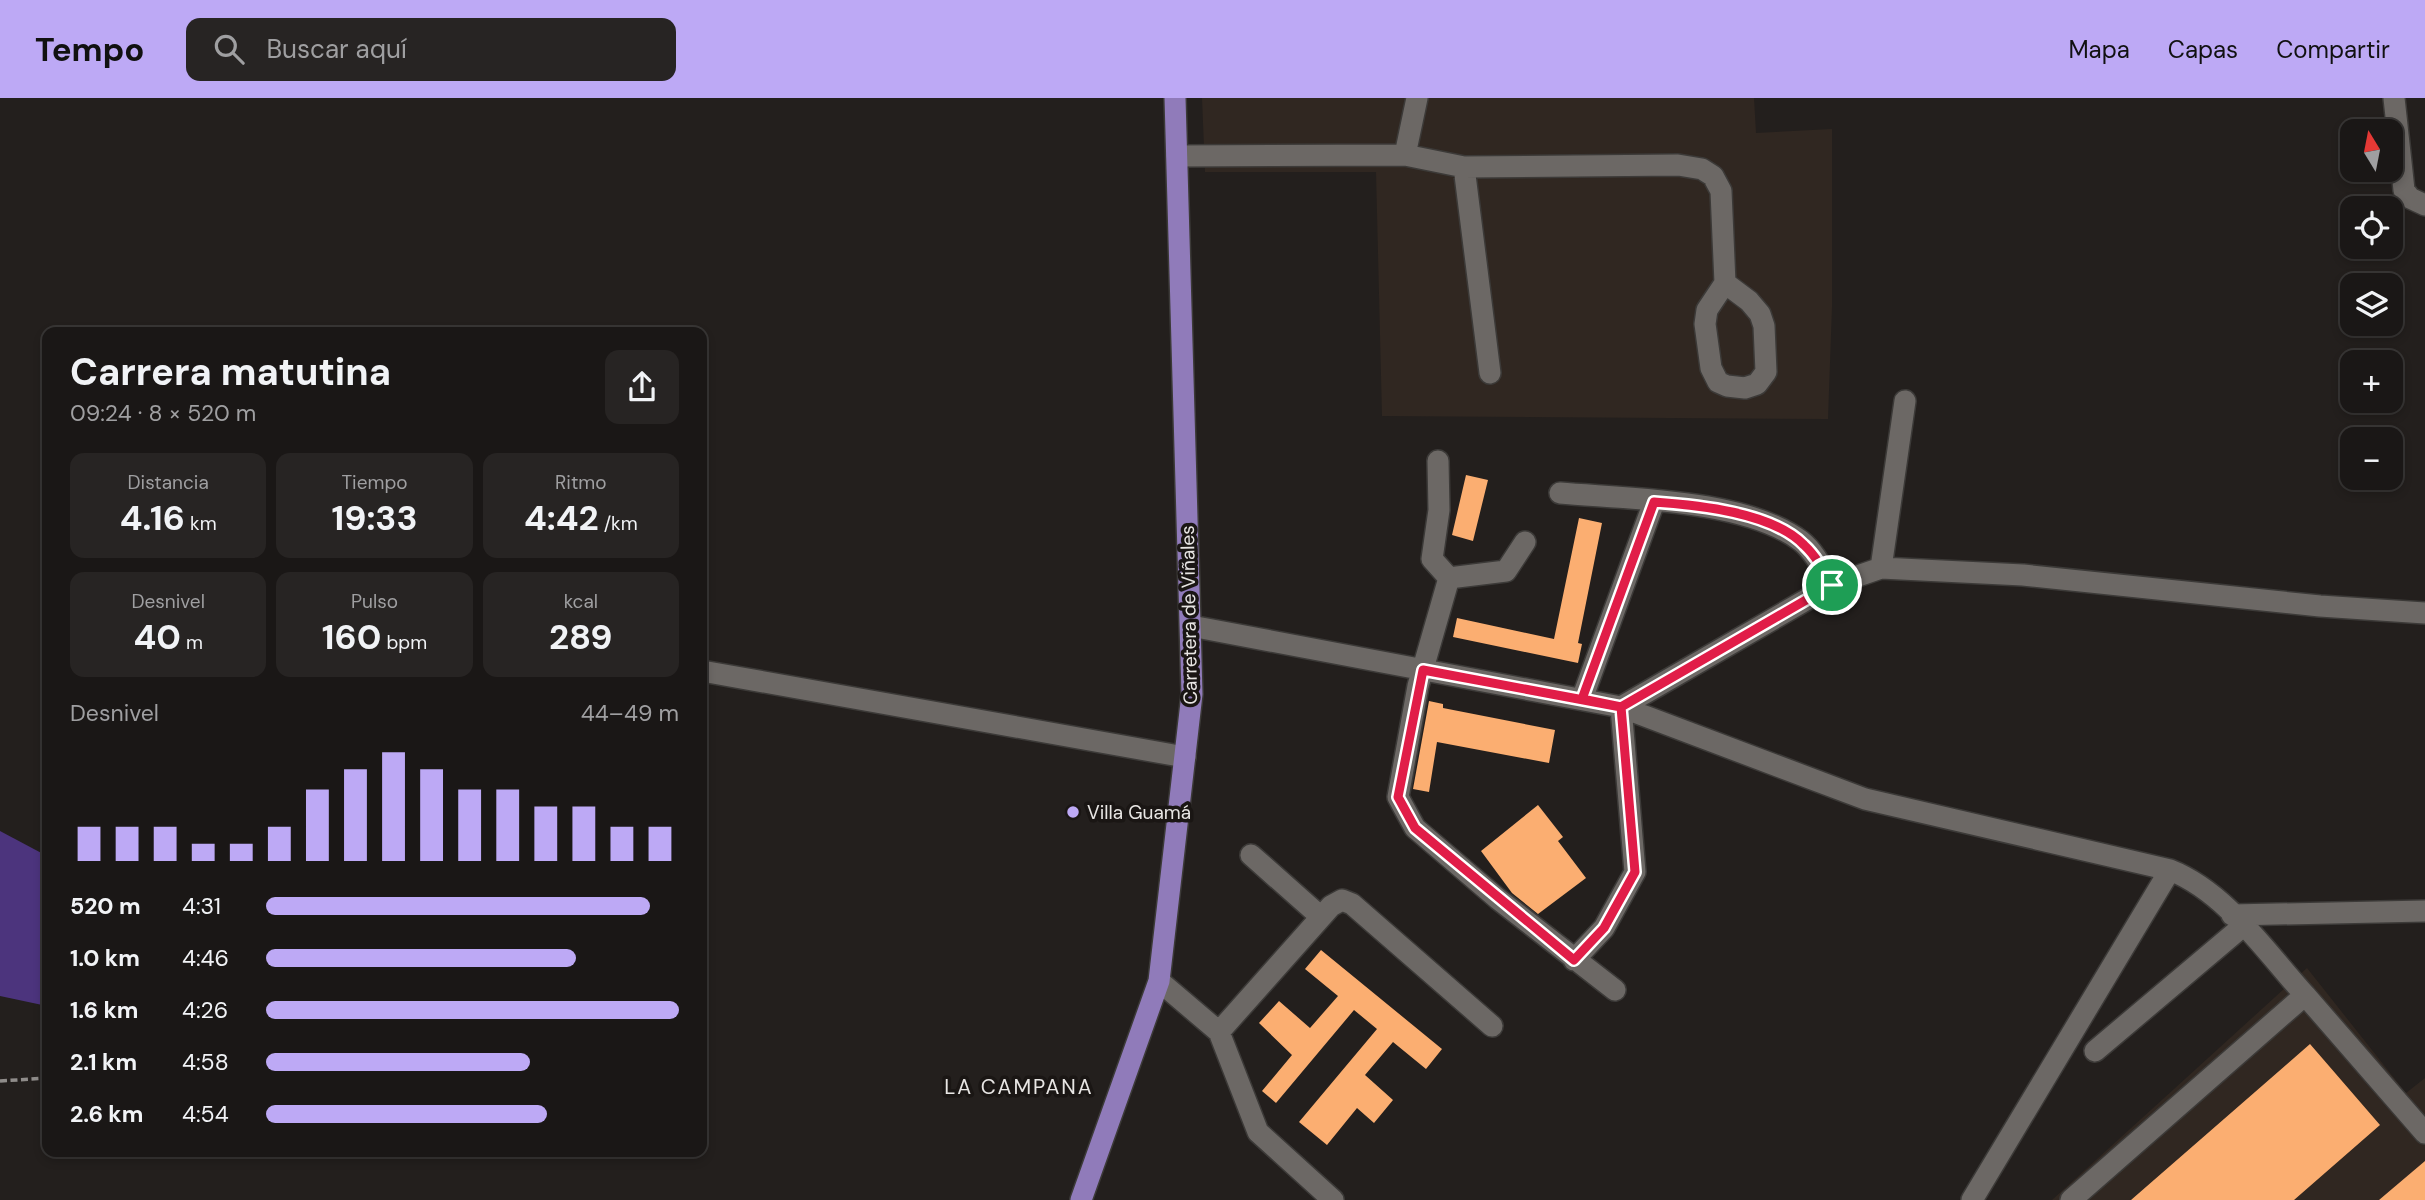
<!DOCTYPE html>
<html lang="es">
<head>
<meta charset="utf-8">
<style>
  body { margin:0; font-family:"DM Sans",sans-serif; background:#272423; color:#f1f3f6; height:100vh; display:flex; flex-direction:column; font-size:26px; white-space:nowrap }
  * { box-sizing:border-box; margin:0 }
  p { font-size:23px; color:#9f9fa1 }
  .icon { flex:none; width:38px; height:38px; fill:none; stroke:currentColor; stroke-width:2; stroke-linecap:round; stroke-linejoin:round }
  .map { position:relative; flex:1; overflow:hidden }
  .panel { position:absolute; left:42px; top:229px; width:665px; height:830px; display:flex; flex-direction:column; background:#1a1716; border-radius:14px; box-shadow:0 4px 10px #0003,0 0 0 2px #383635 }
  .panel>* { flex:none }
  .needle { width:46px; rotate:350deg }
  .controls { position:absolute; left:2340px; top:21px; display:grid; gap:14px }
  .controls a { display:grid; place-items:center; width:63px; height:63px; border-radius:14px; background:#1a1716; box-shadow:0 4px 10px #0003,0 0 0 2px #383635; font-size:35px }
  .pin { position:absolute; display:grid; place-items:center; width:60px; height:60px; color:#fff; margin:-30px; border:4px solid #fff; border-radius:50%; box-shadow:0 2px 7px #0007 }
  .round { display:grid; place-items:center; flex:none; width:74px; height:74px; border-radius:14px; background:#272423 }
  .overview { display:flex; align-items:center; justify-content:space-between; height:119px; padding:0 28px }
  h1 { font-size:38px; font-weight:700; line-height:52px }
  .stats { display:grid; grid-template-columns:repeat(3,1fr); gap:10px; height:119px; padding:7px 28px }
  .stats div { display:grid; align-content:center; border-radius:14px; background:#272423; text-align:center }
  .stats b { font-size:35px; font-weight:700 }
  .stats small { font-size:19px; font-weight:400 }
  .stats p { font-size:19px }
  .chart { height:196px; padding:14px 28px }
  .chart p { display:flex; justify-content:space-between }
  .chart svg { width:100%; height:126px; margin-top:7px; stroke:#bda9f5; stroke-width:6 }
  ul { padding:0 28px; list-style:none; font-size:23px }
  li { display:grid; grid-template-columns:112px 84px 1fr; align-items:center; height:52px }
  li i { height:18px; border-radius:9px; background:#bda9f5 }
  header { display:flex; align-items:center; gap:42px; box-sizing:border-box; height:98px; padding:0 35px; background:#bda9f5; color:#111 }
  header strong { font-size:33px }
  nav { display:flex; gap:38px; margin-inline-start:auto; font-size:24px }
  .search { width:490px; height:63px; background:#272423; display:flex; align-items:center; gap:18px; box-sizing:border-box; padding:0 24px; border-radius:14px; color:#9f9fa1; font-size:26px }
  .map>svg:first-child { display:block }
</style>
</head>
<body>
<header>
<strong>Tempo</strong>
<div class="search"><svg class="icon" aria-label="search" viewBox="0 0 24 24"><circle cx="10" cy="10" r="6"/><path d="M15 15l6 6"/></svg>Buscar aquí</div>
<nav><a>Mapa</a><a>Capas</a><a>Compartir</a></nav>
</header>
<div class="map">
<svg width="2425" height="1102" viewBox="0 0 2425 1102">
  <rect width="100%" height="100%" fill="#231f1d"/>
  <!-- built -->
  <path fill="#302721" d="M1202 0H1754L1756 35 1832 31V209L1828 321 1382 318 1376 74H1205Z
    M2307 870 2406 995 2425 980V1102H2052Z"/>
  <!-- water -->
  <path fill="#4c347d" d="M0 733 47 758V908L0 898Z"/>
  <!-- building -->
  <path fill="#fbae71" d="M1466 377 1488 382 1473 443 1452 437Z
    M1579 420 1602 425 1578 545 1582 546 1578 565 1453 539 1457 520 1554 541Z
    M1429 603 1443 606V610L1555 632 1549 665 1437 644 1429 694 1413 691Z
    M1538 707 1563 739 1558 743 1586 780 1538 816 1512 795 1481 753Z
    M1321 852 1442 951 1426 971 1393 944 1365 977 1393 1002 1374 1025 1357 1010 1327 1047 1299 1024 1377 931 1354 912 1276 1005 1262 993 1292 957 1259 925 1279 903 1310 930 1338 898 1305 871Z
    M2310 946 2380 1027 2294 1102H2131Z
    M2425 1063V1102H2379Z"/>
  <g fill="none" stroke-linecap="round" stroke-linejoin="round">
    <!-- minor casing -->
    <g stroke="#3c3a38" stroke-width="24">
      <path id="minor" d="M2394 0 2404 92 2410 100 2425 107
        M1405 57 1417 0
        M1177 58 1405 57 1464 69 1678 67 1702 71 1713 78 1721 93 1725 185 1707 212 1705 226 1711 270 1718 284 1727 288 1745 290 1757 286 1766 274 1764 228 1760 216 1749 203 1725 185
        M1464 69 1490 275
        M1438 363 1439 412 1432 461 1449 480 1506 473 1525 444
        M1560 395C1629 401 1745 401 1801 443 1815 454 1823 472 1832 487
        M1881 470 1905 303
        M1449 480 1418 588 1398 699 1415 730 1498 801 1615 892
        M1191 528 1621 609 1865 701 2170 772C2226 794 2266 854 2305 897
        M702 573 1185 659
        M1582 601 1654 404
        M1251 757 1321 819
        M2232 817 2425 813
        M1574 862 1604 830 1635 774 1621 609 1832 487 1881 470 2023 477 2320 508 2425 515
        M1159 883 1219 934 1331 808 1342 802 1352 806 1492 928
        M1219 934 1258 1034 1333 1102
        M2095 953 2243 828
        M1972 1102 2170 772
        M2071 1102 2305 897 2425 1035"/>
    </g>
    <!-- major casing -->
    <g stroke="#3c3a38" stroke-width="24">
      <path id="major" d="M1081 1102 1159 883 1192 596 1175 0"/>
    </g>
    <!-- path -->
    <path stroke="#8f8c8a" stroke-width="3.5" stroke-dasharray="7 3.5" stroke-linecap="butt" d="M0 983 47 980"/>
    <!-- minor -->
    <use href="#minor" stroke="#6c6865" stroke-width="21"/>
    <!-- major -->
    <use href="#major" stroke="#907bba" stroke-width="21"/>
  </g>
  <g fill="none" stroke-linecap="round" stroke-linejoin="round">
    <!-- route casing -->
    <g stroke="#fff" stroke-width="14">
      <path id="route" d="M1832 487 1621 609 1423 572 1398 699 1415 730 1574 862 1604 830 1635 774 1621 609 1582 601 1654 404C1697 407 1772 414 1804 447 1816 458 1824 473 1832 487"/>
    </g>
    <!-- route -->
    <use href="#route" stroke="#e11d48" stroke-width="9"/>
  </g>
  <!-- markers -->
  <circle fill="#bda9f5" stroke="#1a1614" stroke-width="2.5" cx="1073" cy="714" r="7"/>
  <g text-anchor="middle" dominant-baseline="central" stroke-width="7" stroke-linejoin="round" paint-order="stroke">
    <!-- street labels -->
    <g font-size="19" fill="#e8e6e4" stroke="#1a1614">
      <text transform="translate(1189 517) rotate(-91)">Carretera de Viñales</text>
    </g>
    <!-- poi labels -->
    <g font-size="19" fill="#e8e6e4" stroke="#1a1614" text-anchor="start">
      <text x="1087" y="714">Villa Guamá</text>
    </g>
    <!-- neighbourhood labels -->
    <g font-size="21" letter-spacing="2" fill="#e8e6e4" stroke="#1a1614">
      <text x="1019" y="989">LA CAMPANA</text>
    </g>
  </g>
</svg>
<div class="controls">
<a><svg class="needle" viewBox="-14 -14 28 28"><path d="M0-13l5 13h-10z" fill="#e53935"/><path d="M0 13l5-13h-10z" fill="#9f9fa1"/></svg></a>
<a><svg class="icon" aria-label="locate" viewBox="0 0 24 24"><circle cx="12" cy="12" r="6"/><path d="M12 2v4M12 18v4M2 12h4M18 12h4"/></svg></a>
<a><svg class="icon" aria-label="layers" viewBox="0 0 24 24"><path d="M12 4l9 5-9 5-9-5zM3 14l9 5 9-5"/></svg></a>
<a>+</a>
<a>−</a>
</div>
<div class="pin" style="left:1832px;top:487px;background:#1e9e55"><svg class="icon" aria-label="arrive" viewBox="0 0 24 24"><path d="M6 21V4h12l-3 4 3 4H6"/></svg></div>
<section class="panel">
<div class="overview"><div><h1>Carrera matutina</h1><p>09:24 · 8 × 520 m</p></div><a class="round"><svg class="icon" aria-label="share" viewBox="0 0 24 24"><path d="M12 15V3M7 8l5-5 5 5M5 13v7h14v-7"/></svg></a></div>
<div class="stats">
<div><p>Distancia</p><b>4.16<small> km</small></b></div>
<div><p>Tiempo</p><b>19:33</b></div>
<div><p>Ritmo</p><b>4:42<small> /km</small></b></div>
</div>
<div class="stats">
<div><p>Desnivel</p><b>40<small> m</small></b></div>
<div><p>Pulso</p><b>160<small> bpm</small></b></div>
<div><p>kcal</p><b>289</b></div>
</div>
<div class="chart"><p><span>Desnivel</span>44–49 m</p>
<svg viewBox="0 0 160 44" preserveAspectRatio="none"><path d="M5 44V32M15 44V32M25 44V32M35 44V38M45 44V38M55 44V32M65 44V19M75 44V12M85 44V6M95 44V12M105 44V19M115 44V19M125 44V25M135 44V25M145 44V32M155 44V32"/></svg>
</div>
<ul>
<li><b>520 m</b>4:31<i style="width:93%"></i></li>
<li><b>1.0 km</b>4:46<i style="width:75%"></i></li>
<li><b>1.6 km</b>4:26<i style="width:100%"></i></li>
<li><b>2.1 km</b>4:58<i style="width:64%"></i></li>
<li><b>2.6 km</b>4:54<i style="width:68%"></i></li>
</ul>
</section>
</div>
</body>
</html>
